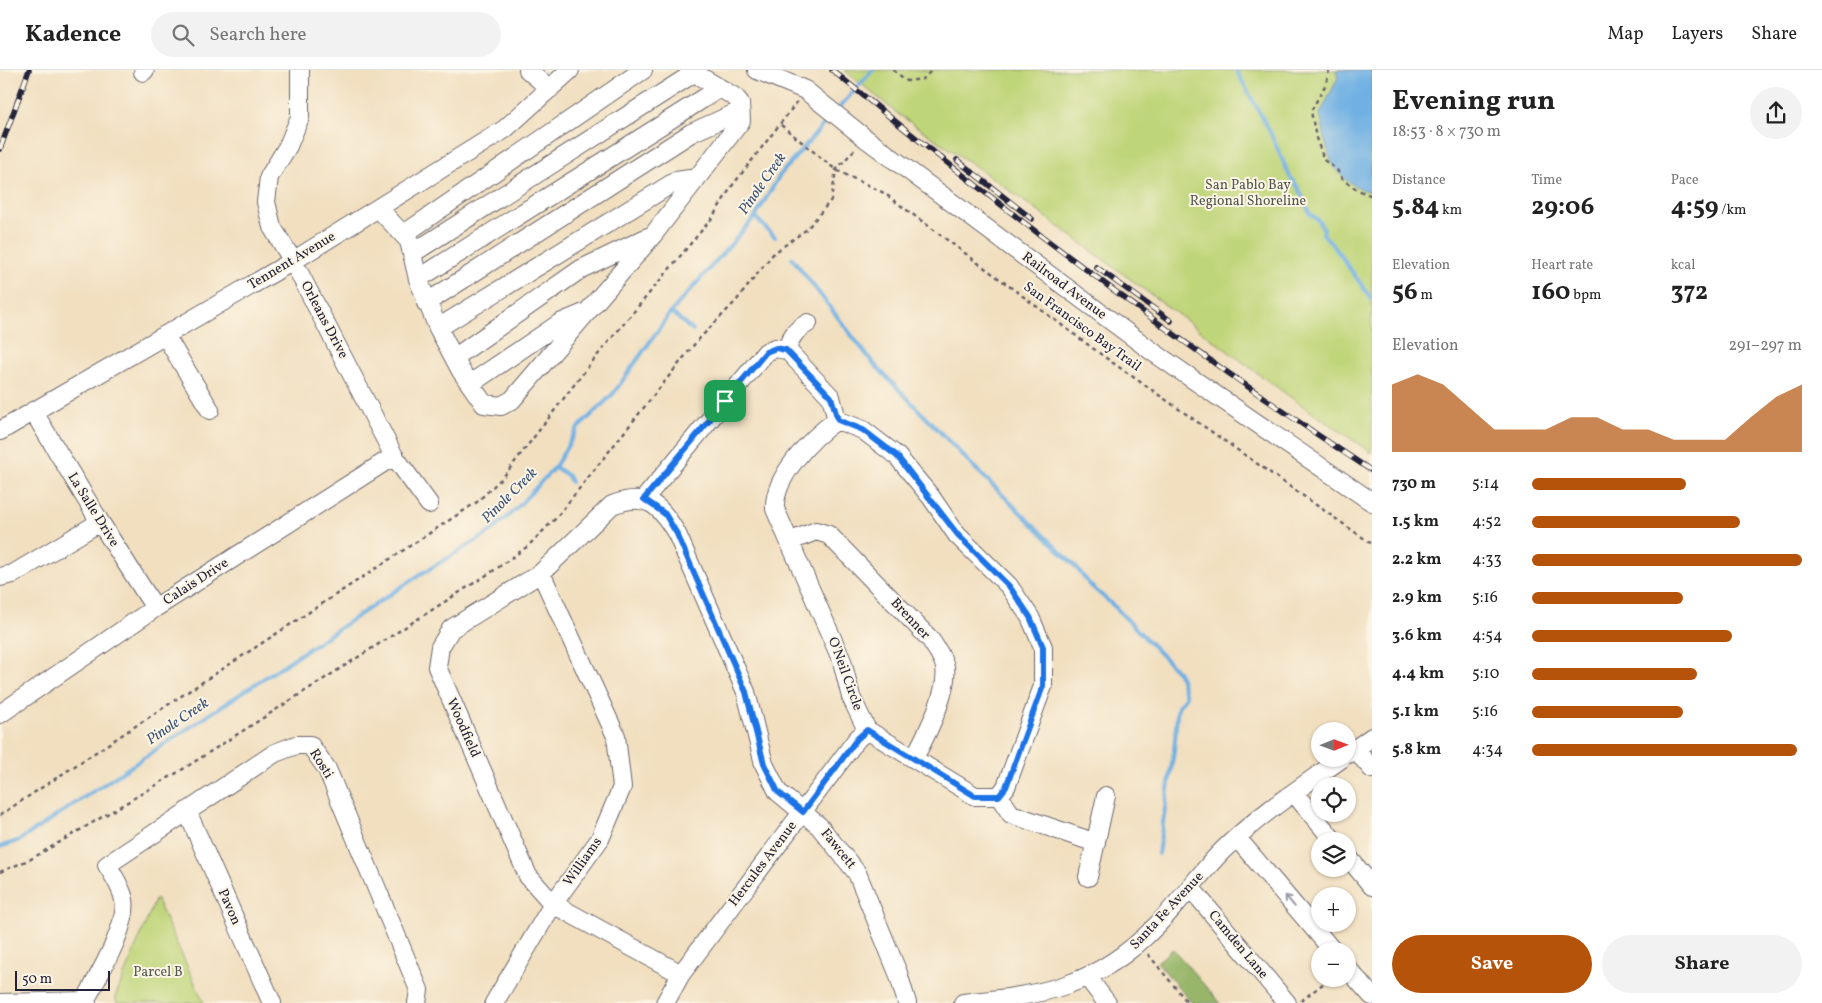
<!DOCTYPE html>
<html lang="en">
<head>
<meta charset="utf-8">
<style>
  body { margin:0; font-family:Vollkorn,serif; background:#f2f2f2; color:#222; height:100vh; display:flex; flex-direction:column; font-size:19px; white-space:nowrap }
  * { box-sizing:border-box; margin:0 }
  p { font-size:16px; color:#767676 }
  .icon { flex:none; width:28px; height:28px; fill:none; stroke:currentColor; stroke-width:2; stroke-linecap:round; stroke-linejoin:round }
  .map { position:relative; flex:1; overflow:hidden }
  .drawer { display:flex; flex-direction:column; background:#fff; width:450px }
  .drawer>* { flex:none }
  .needle { width:32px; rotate:89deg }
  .controls { position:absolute; left:1311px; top:652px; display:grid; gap:10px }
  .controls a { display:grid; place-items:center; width:45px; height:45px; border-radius:50%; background:#fff; box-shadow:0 1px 4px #0004; font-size:25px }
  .scale { position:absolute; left:15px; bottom:12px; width:95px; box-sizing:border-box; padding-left:5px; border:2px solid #22223b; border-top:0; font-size:14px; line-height:18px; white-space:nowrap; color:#22223b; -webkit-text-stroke:4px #fcf5e5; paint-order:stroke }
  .pin { position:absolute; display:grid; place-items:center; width:42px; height:42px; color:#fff; margin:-21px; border-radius:10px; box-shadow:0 2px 8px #0006 }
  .round { display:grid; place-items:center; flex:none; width:52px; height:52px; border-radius:26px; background:#f2f2f2 }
  .head { display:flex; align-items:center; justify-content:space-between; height:85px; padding:0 20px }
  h1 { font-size:28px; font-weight:700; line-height:38px }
  .figures { display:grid; grid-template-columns:repeat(3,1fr); gap:8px; height:85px; padding:5px 20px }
  .figures div { display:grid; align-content:center }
  .figures b { font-size:25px; font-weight:700 }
  .figures small { font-size:14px; font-weight:400 }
  .figures p { font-size:14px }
  .chart { height:140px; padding:10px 20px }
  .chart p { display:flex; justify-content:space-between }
  .chart svg { width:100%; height:90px; margin-top:5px; fill:#b45309; opacity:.7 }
  .button { display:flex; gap:10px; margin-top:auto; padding:10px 20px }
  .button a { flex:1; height:58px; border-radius:30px; background:#b45309; color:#fff; font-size:20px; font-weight:700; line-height:58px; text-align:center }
  .button a+a { background:#f2f2f2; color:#222 }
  ul { padding:0 20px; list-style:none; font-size:16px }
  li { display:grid; grid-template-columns:80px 60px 1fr; align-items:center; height:38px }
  li i { height:12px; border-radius:6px; background:#b45309 }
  header { display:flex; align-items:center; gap:30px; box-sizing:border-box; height:70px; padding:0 25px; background:#fff; border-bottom:1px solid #e0e0e0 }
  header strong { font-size:24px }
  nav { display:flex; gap:28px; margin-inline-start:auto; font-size:18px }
  .search { width:350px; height:45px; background:#f2f2f2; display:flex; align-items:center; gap:12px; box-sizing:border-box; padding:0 18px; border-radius:28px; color:#767676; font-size:19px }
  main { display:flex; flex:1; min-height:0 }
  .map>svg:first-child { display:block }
</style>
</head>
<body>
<header>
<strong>Kadence</strong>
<div class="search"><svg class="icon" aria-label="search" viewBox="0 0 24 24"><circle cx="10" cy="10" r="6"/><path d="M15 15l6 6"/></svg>Search here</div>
<nav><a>Map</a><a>Layers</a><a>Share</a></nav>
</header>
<main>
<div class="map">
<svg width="1372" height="933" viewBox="0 0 1372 933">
  <rect width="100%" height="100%" fill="#fcf5e5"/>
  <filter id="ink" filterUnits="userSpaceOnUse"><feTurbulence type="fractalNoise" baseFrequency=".02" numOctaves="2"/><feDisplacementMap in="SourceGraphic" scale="10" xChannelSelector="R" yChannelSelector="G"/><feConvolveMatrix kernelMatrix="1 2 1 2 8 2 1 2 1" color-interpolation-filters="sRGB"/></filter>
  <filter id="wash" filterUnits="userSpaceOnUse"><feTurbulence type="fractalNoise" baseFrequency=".0096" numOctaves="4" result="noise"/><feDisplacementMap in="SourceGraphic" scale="20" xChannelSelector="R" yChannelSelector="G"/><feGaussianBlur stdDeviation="1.12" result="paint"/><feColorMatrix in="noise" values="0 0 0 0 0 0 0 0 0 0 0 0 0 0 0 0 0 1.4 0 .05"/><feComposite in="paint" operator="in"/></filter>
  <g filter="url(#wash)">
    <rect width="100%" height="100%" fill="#f1dfc0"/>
    <!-- green -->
    <path fill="#bfd579" stroke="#707c5a" d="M844 0H1372V383L1301 335 994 109 898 44Z
      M156 828 204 933H117L115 927Z"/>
    <!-- forest -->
    <path fill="#97b669" stroke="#5c6c52" d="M1173 879 1220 933H1192L1157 892Z"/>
    <!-- water -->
    <path fill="#6fb0e3" stroke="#48698f" d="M1336 0H1372V123C1327 107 1329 86 1320 44L1338 8Z"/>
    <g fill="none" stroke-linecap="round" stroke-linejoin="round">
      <!-- stream -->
      <path stroke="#6fb0e3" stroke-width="4" d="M1236 0 1270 62 1290 107 1298 117 1310 144 1317 149 1324 159 1323 164 1334 176 1372 230
        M837 40 873 0
        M755 147 775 167
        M792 188 873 293 973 396 1075 496 1090 515 1115 537 1179 603 1186 626 1178 637 1177 644 1174 681 1158 784
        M671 242 693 261
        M555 397 568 406 571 412
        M0 777 20 770 421 504 486 465 512 443 555 397 578 358 613 324 671 242 755 147 780 105 830 47"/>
    </g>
  </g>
  <g filter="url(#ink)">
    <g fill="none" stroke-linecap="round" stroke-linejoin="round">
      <!-- minor casing -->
      <g stroke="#6a646a" stroke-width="20">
        <path id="minor" d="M300 0V47L288 76 269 107 266 132 272 157 293 191 394 386 429 434
          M528 0 550 19
          M757 0 805 20 865 68 1153 282 1372 432
          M143 2 145 0
          M378 138 409 171 418 209 438 258 461 301 484 334 501 336 512 330 653 165 741 51 740 33 735 27 689 0
          M404 164 643 0
          M413 183 694 3
          M418 209 720 18
          M426 233 691 63 740 41
          M438 258 676 111 697 108
          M165 265 210 340
          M787 280 831 327 837 350
          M787 280C791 266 795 260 808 253
          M454 288 581 199 648 167
          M470 314 560 253 584 243
          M33 341 100 452 155 538
          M837 350 863 360 897 386 931 427 957 465 1009 516 1030 547 1043 577V616L1006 717 999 726H975L867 660 851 627 842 591 775 439C773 407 812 367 837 350Z
          M0 361 293 191 505 59 570 0
          M644 429 766 282 775 278 787 280
          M791 471 816 461 829 465 930 569C935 577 943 587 945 597 949 622 926 666 914 688
          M0 507 13 504 100 452
          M0 644 155 538 394 386
          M1355 679 1372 699
          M1348 684 1372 667
          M1294 723 1334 771
          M999 726 1011 744 1096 773
          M187 741 272 933
          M1237 768 1333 881
          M1348 787 1372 816
          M1088 807 1106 726
          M1190 817 1287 933
          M1348 899 1372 926
          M681 904 553 834 528 806 437 597 440 577 451 559 541 503 612 435C647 421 660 435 677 464L746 622 764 694 778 722 819 756 857 803 898 903 907 933
          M1088 908 1107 933
          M85 931C97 908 129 855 124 830 122 818 113 805 107 795L275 683 296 675H310L327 699 419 920 417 933
          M0 933 85 931 87 933
          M494 933 553 834 600 769 622 717 616 666 541 503
          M665 933 681 904 857 669 867 660
          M963 933C1044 925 1097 917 1156 856 1179 833 1198 806 1221 782 1257 746 1300 718 1341 689"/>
      </g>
      <!-- path -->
      <path stroke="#6a646a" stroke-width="2.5" stroke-dasharray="4 4" stroke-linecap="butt" d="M893 0 907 11 923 9 932 0
        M1329 0 1326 14 1311 41 1316 68 1324 90 1337 100 1343 110 1358 120 1372 126
        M781 55 836 100 884 123 1106 288 1372 474
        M0 745 477 432 504 406 591 293 712 148 732 116 797 32
        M0 802 31 789 180 701 496 499 528 476 555 449 697 271 736 231 773 184 807 159 831 130 836 100 856 78
        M1148 884 1188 933
        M1301 931 1329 909"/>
      <!-- minor -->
      <use href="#minor" stroke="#fff" stroke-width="18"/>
      <!-- rail casing -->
      <g stroke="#22223b" stroke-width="5.5">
        <path id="rail" d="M832 0C1005 142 1185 278 1372 401
          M0 79 29 0
          M957 90 1032 149
          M1096 197 1171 251"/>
      </g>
      <!-- rail -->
      <use href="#rail" stroke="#fcf5e5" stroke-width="4" stroke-dasharray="11" stroke-linecap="butt"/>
    </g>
    <!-- one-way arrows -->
    <defs><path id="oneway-shaft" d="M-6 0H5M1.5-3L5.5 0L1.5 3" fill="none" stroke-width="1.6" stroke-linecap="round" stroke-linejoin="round" transform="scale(1.25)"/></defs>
    <use stroke="#9c9ca7" href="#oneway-shaft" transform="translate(1290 831) rotate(-130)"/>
  </g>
  <g fill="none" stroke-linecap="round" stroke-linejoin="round" filter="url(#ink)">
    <!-- route casing -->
    <g stroke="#fff" stroke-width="10">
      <path id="route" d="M776 278 786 280 831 327 838 350 863 360 897 386 958 465 1009 516 1030 547 1043 577V616L1006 717 999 726H975L867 660 857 669 803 742 778 722 764 694 746 622 677 464 665 444 644 429 766 282Z"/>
    </g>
    <!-- route -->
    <use href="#route" stroke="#1a73e8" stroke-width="6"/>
  </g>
  <g text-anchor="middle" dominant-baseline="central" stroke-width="4" stroke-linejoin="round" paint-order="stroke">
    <!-- park labels -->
    <g font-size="14" fill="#51584e" stroke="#fcf5e5">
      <text x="1248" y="115">San Pablo Bay<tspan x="1248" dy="16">Regional Shoreline</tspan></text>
      <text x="158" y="902">Parcel B</text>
    </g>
    <!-- street labels -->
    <g font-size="14" fill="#22223b" stroke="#fcf5e5">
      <text transform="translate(292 191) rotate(-31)">Tennent Avenue</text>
      <text transform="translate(1064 216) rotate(37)">Railroad Avenue</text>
      <text transform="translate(324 250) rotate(62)">Orleans Drive</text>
      <text transform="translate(1082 257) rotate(36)">San Francisco Bay Trail</text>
      <text transform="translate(93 440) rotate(58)">La Salle Drive</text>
      <text transform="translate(196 512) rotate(-33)">Calais Drive</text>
      <text transform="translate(910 549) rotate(47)">Brenner</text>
      <text transform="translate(845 604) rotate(70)">O'Neil Circle</text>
      <text transform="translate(463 658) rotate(66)">Woodfield</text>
      <text transform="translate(321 694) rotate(58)">Rosti</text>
      <text transform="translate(838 779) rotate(51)">Fawcett</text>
      <text transform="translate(583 792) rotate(-55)">Williams</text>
      <text transform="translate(763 794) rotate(-53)">Hercules Avenue</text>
      <text transform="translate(229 837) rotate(66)">Pavon</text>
      <text transform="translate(1167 841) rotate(-47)">Santa Fe Avenue</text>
      <text transform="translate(1238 875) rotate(50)">Camden Lane</text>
    </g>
    <!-- water labels -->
    <g font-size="15" font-style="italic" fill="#3d5476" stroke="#fcf5e5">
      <text transform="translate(763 114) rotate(-55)">Pinole Creek</text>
      <text transform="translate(510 426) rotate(-45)">Pinole Creek</text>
      <text transform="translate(178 652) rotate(-34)">Pinole Creek</text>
    </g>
  </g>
</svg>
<div class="controls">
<a><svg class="needle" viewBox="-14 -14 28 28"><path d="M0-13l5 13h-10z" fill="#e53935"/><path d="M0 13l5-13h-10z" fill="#767676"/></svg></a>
<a><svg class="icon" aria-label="locate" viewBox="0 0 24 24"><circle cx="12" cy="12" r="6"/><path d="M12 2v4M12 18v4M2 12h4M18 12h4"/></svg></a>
<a><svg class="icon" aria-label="layers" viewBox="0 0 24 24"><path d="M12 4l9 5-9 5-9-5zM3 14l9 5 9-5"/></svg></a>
<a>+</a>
<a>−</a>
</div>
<div class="scale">50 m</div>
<div class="pin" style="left:725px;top:331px;background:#1e9e55"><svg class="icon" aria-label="arrive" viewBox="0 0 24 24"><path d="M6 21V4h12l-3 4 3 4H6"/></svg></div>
</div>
<section class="drawer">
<div class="head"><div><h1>Evening run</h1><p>18:53 · 8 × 730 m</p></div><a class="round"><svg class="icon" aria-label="share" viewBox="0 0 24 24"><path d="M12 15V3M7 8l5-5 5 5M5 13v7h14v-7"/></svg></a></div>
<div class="figures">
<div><p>Distance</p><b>5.84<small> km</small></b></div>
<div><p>Time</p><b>29:06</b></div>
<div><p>Pace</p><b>4:59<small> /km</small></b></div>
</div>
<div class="figures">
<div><p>Elevation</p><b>56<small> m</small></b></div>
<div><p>Heart rate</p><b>160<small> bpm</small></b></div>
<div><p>kcal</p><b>372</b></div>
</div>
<div class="chart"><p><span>Elevation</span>291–297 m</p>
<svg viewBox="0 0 160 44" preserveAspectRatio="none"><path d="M0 44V11L10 6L20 11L30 22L40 33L50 33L60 33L70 27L80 27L90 33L100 33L110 38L120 38L130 38L140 27L150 17L160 11V44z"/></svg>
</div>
<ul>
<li><b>730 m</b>5:14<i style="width:57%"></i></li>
<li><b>1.5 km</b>4:52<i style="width:77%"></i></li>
<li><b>2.2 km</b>4:33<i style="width:100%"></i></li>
<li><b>2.9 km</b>5:16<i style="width:56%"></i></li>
<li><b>3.6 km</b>4:54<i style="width:74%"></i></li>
<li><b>4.4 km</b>5:10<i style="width:61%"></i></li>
<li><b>5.1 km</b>5:16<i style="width:56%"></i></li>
<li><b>5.8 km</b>4:34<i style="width:98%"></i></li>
</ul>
<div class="button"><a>Save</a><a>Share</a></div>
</section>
</main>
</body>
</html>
